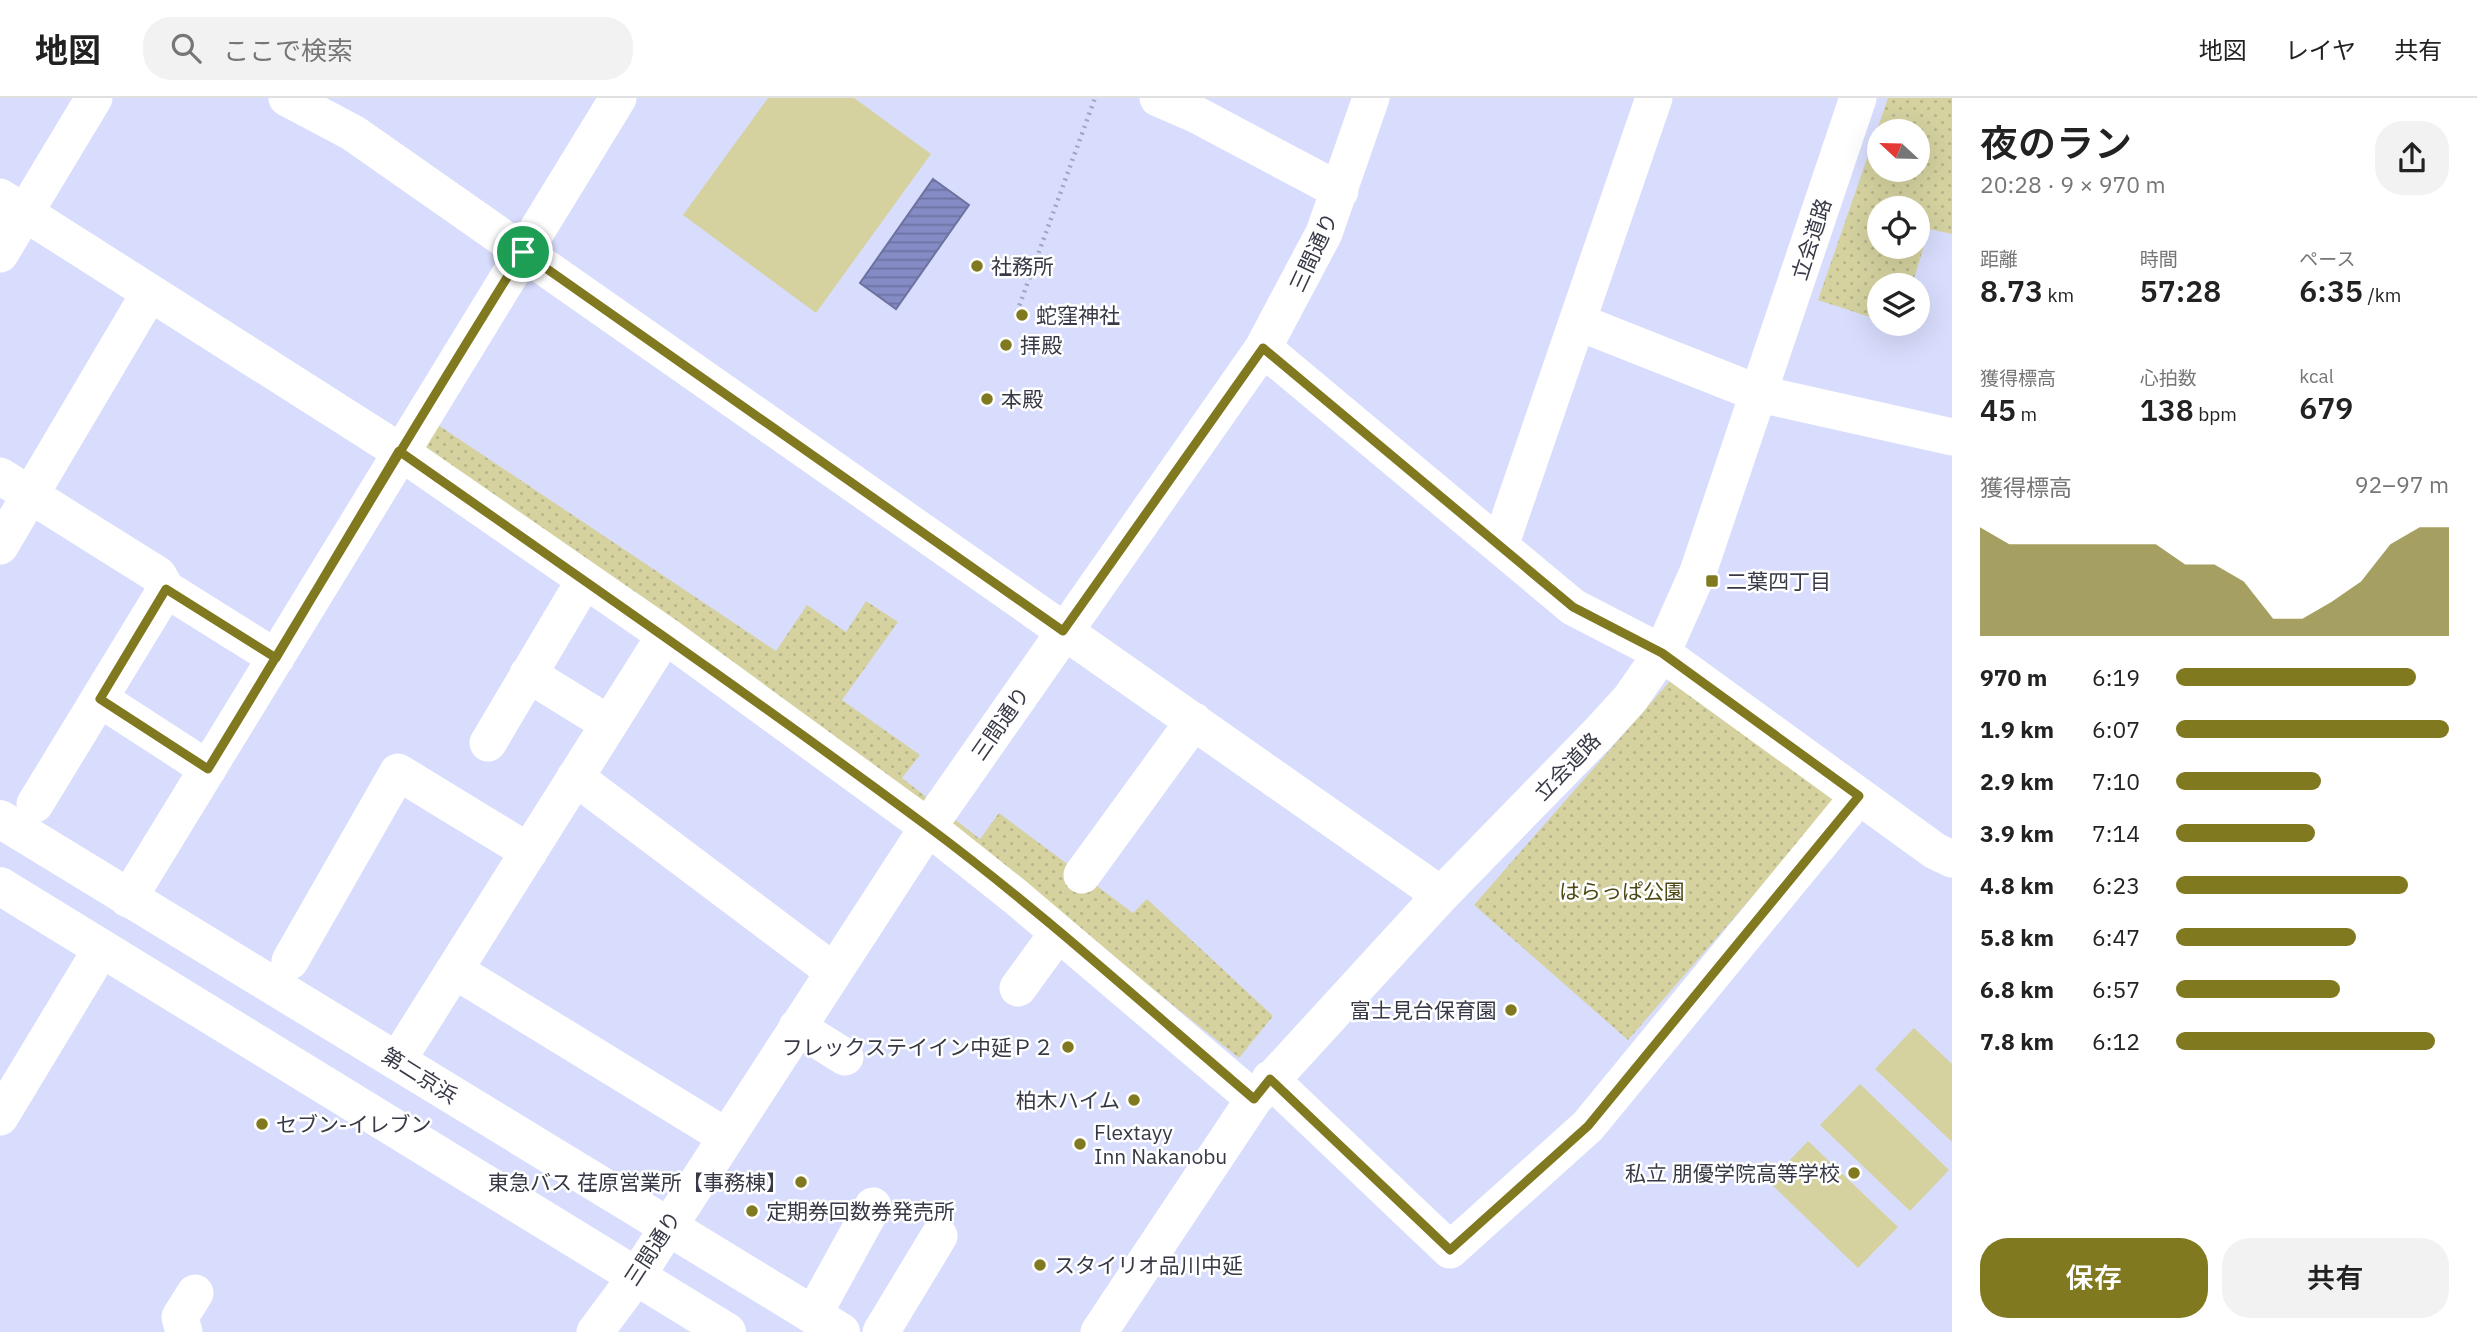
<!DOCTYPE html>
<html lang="ja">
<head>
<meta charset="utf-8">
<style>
  body { margin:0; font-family:"IBM Plex Sans","Noto Sans JP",sans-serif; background:#f2f2f2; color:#222; height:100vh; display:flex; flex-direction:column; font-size:26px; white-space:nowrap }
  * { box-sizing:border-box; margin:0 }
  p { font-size:23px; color:#767676 }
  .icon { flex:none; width:38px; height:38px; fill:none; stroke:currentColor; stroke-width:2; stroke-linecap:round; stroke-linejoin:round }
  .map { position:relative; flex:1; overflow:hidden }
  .drawer { display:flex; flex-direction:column; background:#fff; width:525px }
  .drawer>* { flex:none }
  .needle { width:46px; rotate:292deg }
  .tools { position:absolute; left:1867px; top:21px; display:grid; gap:14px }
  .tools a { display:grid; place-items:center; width:63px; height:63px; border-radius:50%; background:#fff; box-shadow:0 7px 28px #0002; font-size:35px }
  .pin { position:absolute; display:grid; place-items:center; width:60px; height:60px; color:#fff; margin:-30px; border:4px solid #fff; border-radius:50%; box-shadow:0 2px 7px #0007 }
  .round { display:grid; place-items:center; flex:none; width:74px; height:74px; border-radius:28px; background:#f2f2f2 }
  .summary { display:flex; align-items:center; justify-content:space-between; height:119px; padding:0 28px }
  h1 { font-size:38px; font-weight:600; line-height:52px }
  .figures { display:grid; grid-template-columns:repeat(3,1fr); gap:10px; height:119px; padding:7px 28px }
  .figures div { display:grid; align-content:center }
  .figures b { font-size:30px; font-weight:600 }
  .figures small { font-size:19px; font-weight:400 }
  .figures p { font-size:19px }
  .chart { height:196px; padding:14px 28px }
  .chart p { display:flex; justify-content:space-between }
  .chart svg { width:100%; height:126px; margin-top:7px; fill:#80791f; opacity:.7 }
  .cta { display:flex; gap:14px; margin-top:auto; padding:14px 28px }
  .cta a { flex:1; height:80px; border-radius:28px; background:#80791f; color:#fff; font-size:28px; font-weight:600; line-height:80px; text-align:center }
  .cta a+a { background:#f2f2f2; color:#222 }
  ul { padding:0 28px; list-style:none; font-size:23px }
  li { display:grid; grid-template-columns:112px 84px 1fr; align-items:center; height:52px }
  li i { height:18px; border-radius:9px; background:#80791f }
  header { display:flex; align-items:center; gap:42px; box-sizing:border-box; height:98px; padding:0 35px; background:#fff; border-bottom:2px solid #e0e0e0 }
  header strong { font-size:33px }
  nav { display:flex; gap:38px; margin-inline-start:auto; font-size:24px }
  .search { width:490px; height:63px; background:#f2f2f2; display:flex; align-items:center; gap:18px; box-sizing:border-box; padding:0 24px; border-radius:28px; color:#767676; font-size:26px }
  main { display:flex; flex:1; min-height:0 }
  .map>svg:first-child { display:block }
</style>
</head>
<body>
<header>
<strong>地図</strong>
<div class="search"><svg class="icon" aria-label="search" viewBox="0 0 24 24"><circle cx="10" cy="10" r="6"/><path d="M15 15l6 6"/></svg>ここで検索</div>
<nav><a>地図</a><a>レイヤ</a><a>共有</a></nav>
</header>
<main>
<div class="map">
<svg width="1952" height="1234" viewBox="0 0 1952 1234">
  <defs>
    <pattern id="park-dots" width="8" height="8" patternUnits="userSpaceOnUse" patternTransform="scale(1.75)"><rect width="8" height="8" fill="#d5d2a0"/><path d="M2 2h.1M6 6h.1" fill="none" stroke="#b7b58b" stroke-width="1.8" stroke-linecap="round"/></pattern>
    <pattern id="water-rules" width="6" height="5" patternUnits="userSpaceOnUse" patternTransform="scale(1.75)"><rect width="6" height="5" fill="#848bc5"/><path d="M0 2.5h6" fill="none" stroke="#6d73a2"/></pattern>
  </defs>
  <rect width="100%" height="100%" fill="#d8ddfd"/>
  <!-- park -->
  <path fill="url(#park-dots)" fill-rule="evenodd" d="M1888 0H1952V136L1929 131 1912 187H1880L1879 222 1818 202ZM1918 33V72H1880V33ZM1918 110V149H1880V110Z
    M435 325 776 553 807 507 846 534 866 503 898 524 842 602 920 657 902 680 980 741 999 715 1133 815 1147 801 1273 918 1239 960 897 686 419 351Z
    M1670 583 1837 701 1628 942 1474 807Z"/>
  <!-- garden -->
  <path fill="#d5d2a0" d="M768 0H854L931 56 816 215 683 117Z
    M1914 930 1952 966V1044L1875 971Z
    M1860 986 1949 1072 1910 1113 1820 1027Z
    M1808 1043 1898 1129 1858 1170 1769 1084Z"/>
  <!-- water -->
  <path fill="url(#water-rules)" stroke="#6d729f" stroke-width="2" d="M933 81 969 107 896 211 860 185Z"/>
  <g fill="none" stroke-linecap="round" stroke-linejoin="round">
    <!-- path -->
    <path stroke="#a1a5be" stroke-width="4.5" stroke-dasharray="2 5" stroke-linecap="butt" d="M1017 214 1095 0"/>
    <!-- minor -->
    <path stroke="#fff" stroke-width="37" d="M287 0 353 35 1441 797
      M1158 0 1195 16 1340 93
      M0 99 399 353 665 537 928 729 1016 799 1254 1001
      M0 156 94 0
      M1578 224 1760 296 1952 339
      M1263 250 1573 509 1662 555 1935 753 1952 761
      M0 378 158 477 166 491
      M0 448 149 196
      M1500 448 1654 0
      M528 576 609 626
      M100 601 208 671
      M488 645 574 500
      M575 679 833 873
      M35 706 166 491 276 560
      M1082 777 1194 623
      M128 801 618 0
      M290 863 398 674 529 754
      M454 872 725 1038
      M1018 890 1058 835
      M797 929 845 959
      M397 963 655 553
      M1270 981 1450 1152 1588 1028 1859 698
      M0 1019 102 850
      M813 1217 873 1108
      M184 1234 180 1219 195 1195
      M595 1234 636 1179 928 729 1263 250 1324 135 1371 0
      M881 1234 939 1138
      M1099 1234 1254 1001 1441 797 1597 637 1630 601 1662 555 1698 474 1858 0"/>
    <!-- highway -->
    <path stroke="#fff" stroke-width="38" d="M0 721 841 1234
      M0 788 727 1234"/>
  </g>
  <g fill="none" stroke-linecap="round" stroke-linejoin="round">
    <!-- route casing -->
    <g stroke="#fff" stroke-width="14">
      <path id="route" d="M523 154C416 325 313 499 208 671L100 601 166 491 276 560 399 353C576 477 753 599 927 728 1040 812 1146 909 1254 1001L1270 981 1450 1152 1588 1028 1859 698 1662 555 1573 509 1263 250 1063 533 523 154"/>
    </g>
    <!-- route -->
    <use href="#route" stroke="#80791f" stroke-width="9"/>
  </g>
  <!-- markers -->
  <g fill="#80791f" stroke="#fff" stroke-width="2.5">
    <circle cx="977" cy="168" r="7"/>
    <circle cx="1022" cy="217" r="7"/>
    <circle cx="1006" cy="247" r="7"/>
    <circle cx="987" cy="301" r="7"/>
    <rect x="1705" y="476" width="14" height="14" rx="3.5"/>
    <circle cx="1511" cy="912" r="7"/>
    <circle cx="1068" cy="949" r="7"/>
    <circle cx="1134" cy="1002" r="7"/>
    <circle cx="262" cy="1026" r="7"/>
    <circle cx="1080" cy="1046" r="7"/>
    <circle cx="1854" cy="1075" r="7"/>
    <circle cx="801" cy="1084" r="7"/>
    <circle cx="752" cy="1113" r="7"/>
    <circle cx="1040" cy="1167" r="7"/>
  </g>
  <g text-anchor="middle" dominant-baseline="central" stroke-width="5" stroke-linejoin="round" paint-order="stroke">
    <!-- street labels -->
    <g font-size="21" fill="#373946" stroke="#fff">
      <text transform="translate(1811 141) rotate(-72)">立会道路</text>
      <text transform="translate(1313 154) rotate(-65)">三間通り</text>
      <text transform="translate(1000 625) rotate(-55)">三間通り</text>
      <text transform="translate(1567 668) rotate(-46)">立会道路</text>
      <text transform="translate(420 977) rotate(32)">第二京浜</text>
      <text transform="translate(652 1150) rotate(-57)">三間通り</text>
    </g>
    <!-- poi labels -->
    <g font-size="21" fill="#373946" stroke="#fff" text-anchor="start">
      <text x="991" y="168">社務所</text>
      <text x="1036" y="217">蛇窪神社</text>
      <text x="1020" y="247">拝殿</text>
      <text x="1001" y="301">本殿</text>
      <text x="1726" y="483">二葉四丁目</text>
      <text x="1497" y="912" text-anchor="end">富士見台保育園</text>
      <text x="1054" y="949" text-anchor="end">フレックステイイン中延Ｐ２</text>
      <text x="1120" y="1002" text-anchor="end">柏木ハイム</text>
      <text x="276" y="1026">セブン-イレブン</text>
      <text x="1094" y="1034">Flextayy<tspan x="1094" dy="24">Inn Nakanobu</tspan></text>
      <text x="1840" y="1075" text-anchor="end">私立 朋優学院高等学校</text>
      <text x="787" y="1084" text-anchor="end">東急バス 荏原営業所【事務棟】</text>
      <text x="766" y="1113">定期券回数券発売所</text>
      <text x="1054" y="1167">スタイリオ品川中延</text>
    </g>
    <!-- park labels -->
    <g font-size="21" fill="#4d4916" stroke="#fff">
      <text x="1622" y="793">はらっぱ公園</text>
    </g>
  </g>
</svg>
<div class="tools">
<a><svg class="needle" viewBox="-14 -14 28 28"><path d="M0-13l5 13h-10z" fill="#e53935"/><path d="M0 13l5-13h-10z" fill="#767676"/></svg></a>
<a><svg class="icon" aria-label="locate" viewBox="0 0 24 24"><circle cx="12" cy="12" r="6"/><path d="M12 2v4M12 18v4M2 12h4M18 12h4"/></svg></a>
<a><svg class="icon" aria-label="layers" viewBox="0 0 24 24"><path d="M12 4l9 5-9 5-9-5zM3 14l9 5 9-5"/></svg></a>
</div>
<div class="pin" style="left:523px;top:154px;background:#1e9e55"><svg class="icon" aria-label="arrive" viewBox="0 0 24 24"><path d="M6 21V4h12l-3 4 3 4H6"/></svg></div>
</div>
<section class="drawer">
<div class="summary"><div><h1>夜のラン</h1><p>20:28 · 9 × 970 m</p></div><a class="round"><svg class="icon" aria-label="share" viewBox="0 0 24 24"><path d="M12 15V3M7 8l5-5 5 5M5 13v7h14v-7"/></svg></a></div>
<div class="figures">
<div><p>距離</p><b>8.73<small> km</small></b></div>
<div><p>時間</p><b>57:28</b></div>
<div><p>ペース</p><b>6:35<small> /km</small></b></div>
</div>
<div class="figures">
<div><p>獲得標高</p><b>45<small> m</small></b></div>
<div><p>心拍数</p><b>138<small> bpm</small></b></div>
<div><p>kcal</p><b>679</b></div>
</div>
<div class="chart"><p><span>獲得標高</span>92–97 m</p>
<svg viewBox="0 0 160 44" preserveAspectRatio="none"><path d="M0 44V6L10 12L20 12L30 12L40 12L50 12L60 12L70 19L80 19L90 25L100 38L110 38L120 32L130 25L140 12L150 6L160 6V44z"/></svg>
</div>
<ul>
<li><b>970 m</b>6:19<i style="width:88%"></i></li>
<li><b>1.9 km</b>6:07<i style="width:100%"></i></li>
<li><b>2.9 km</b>7:10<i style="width:53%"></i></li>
<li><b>3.9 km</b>7:14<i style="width:51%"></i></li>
<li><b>4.8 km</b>6:23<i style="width:85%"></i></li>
<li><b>5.8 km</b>6:47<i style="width:66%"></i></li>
<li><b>6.8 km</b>6:57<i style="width:60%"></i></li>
<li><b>7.8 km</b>6:12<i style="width:95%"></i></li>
</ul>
<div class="cta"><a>保存</a><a>共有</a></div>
</section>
</main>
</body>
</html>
